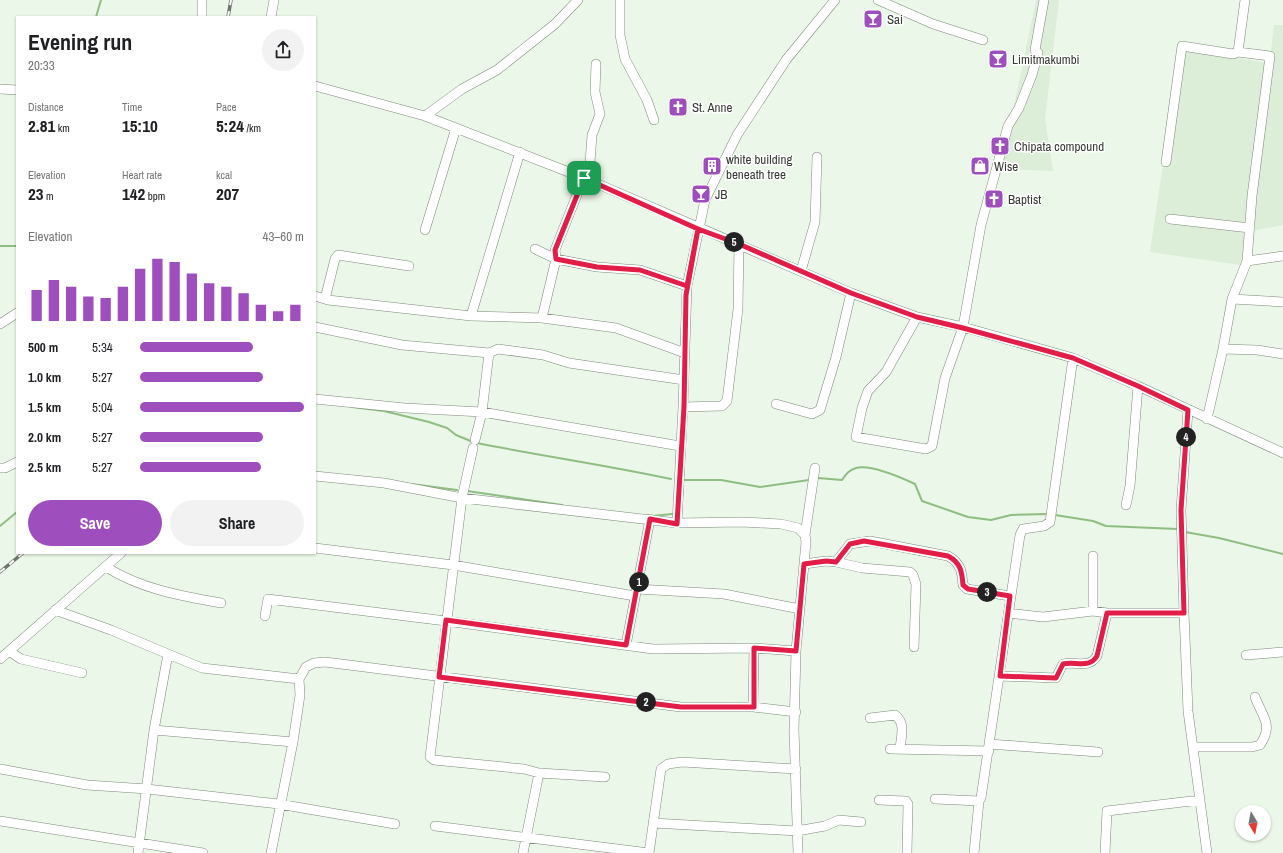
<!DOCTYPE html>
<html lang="en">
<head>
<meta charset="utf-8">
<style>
  body { margin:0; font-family:"Archivo Narrow",sans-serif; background:#f2f2f2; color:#202124; height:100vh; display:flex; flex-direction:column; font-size:15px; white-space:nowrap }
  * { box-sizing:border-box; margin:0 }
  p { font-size:13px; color:#757577 }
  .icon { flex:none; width:22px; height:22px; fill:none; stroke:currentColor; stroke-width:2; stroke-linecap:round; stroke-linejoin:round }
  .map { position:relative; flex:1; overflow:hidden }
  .sheet { position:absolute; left:16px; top:16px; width:300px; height:538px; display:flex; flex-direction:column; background:#fff; border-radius:0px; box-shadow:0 1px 3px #0004 }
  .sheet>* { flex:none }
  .needle { width:26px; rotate:170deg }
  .buttons { position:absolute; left:1235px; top:805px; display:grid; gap:8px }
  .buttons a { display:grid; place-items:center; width:36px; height:36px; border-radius:50%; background:#fff; box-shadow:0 1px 3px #0004; font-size:20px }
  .pin { position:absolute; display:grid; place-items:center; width:34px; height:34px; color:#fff; margin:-17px; border-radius:8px; box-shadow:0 2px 6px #0006 }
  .km { position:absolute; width:20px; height:20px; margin:-10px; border-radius:50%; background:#222; color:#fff; font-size:11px; line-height:20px; text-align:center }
  .round { display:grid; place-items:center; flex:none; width:42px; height:42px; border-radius:21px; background:#f2f2f2 }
  .summary { display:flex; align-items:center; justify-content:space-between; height:68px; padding:0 12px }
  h1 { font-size:22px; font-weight:700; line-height:30px }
  .stats { display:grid; grid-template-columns:repeat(3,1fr); gap:6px; height:68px; padding:4px 12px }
  .stats div { display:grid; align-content:center }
  .stats b { font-size:17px; font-weight:700 }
  .stats small { font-size:11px; font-weight:400 }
  .stats p { font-size:11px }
  .chart { height:112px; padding:8px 12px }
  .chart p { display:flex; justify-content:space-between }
  .chart svg { width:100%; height:72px; margin-top:4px; stroke:#9f4ebe; stroke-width:6 }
  .button { display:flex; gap:8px; margin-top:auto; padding:8px 12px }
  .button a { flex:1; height:46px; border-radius:24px; background:#9f4ebe; color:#fff; font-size:16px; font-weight:700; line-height:46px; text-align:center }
  .button a+a { background:#f2f2f2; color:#202124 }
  ul { padding:0 12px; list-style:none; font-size:13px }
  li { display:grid; grid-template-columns:64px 48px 1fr; align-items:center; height:30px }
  li i { height:10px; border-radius:5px; background:#9f4ebe }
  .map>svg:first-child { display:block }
</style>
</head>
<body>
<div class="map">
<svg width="1283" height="853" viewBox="0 0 1283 853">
  <rect width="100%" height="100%" fill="#ebf7e8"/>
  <!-- built -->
  <path fill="#dcedd8" d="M1036 0H1059L1045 119 1053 171 1001 169Z
    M1274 25H1283V225L1251 231Z
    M1180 49 1268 63 1241 265 1150 252Z"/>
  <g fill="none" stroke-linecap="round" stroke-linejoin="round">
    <!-- stream -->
    <path stroke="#8ebe81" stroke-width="2" d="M96 17 101 0
      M0 246H17
      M352 407 384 411 429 422 447 428 456 435 473 442
      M477 443C542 456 606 465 671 479
      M818 478 842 480C846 474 849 470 856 468 871 464 902 478 915 484L922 501 968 517 991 520 1011 515 1048 514
      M684 480H721L760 487 809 480
      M411 484 457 490
      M467 491 562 505
      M1055 515 1093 521 1106 526 1178 529
      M652 516 672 514
      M0 526 17 512
      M1185 532 1219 538 1283 554"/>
    <!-- minor casing -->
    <g stroke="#7e897b" stroke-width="10">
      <path id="minor" d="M620 0V35L625 59 647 100 654 120
        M878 0 933 24 983 40
        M1245 0 1238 52 1270 56 1252 196 1247 261 1232 299 1223 349 1257 350 1283 354
        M202 17V0
        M271 17 274 0
        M315 86 425 116 584 178 851 293 917 317 963 327 1073 358 1138 386 1283 453
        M0 89 17 90
        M425 116 462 89 497 70 555 24 578 0
        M1166 162 1182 46 1233 54 1238 52
        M1170 219 1250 228
        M425 230 456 128
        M535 249 556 259 597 267 640 270 687 286
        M1247 261 1283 256
        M801 271 815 222 817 157
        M315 296 328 300 471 316 542 318 616 328 685 353
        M325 299 335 259 338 255 409 266
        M1232 299 1283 302
        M471 316 520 152
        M917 317 886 372 868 391 862 408 856 437 926 449 932 446 945 378 963 327 981 225 1008 126 1019 108 1032 75 1038 53 1035 50 1044 0
        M542 318 556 259 555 250 590 162 592 135 600 114 595 92 596 64
        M0 324 17 313
        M315 327 402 345 489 353 498 349 543 355 569 363 684 380
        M315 399 405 408 482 412 680 446
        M776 404 812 414 820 410 836 357 851 293
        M683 407 722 406 727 401 738 309 739 244
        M1188 410 1181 510 1184 613 1188 711 1207 853
        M1207 419 1223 349
        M475 440 482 412 489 353
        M473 448 462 498 677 523 742 522 781 524 798 528 805 535 806 542 796 651 794 730 798 853
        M0 468H5L17 462
        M315 476 384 483 462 498 430 757 434 760 524 769 539 773
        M1126 505 1130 486 1138 386
        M677 523 683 407 687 286 705 200 737 135 786 60 835 0
        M805 535 815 468
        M315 548 453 565 635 596
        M836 562 862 568 910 572 913 575 916 584 914 647
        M804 564 826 561 836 562 850 544 870 541 948 556C961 563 962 572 963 585L967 589 1010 596
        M106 567C141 589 181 596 221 603
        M637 589 724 594 800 609
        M55 610 111 630 168 654 154 730 138 853
        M1093 611V556
        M1008 613 1043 617 1093 611 1107 613H1184
        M265 616 268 599 446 621 653 649 754 648 796 651
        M626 645 650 519
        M9 651 21 659 82 673
        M168 654 202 668 299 679
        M1246 655 1283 652
        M0 659 121 553
        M1000 676 1056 678 1063 664C1076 661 1089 669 1097 656L1107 613
        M753 707 754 648
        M870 718 895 715C906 723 901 737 900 749
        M154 730 293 742
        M989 744 1098 752
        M1193 747H1252L1260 745C1274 725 1262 716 1255 697
        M890 749 989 751
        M0 769 87 785 147 789 279 804 395 824
        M935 799 979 801 981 798 1020 535 1023 529 1044 526 1050 522 1073 358
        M879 800 906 801 908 804 907 853
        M0 821 203 853
        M653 823 797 831 825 826 839 820 861 822
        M435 826 649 853
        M271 853 293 742 300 695 299 679 306 667 314 663 325 662 681 707H753L796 712
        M523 853 539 773 605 777
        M649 853 661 769 668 764 682 762 796 769
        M974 853 979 801
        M1105 853 1107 811 1200 800"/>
    </g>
    <!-- minor -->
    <use href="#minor" stroke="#fff" stroke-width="9"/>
    <!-- rail casing -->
    <g stroke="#6e756c" stroke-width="3.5">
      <path id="rail" d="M228 17 231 0
        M0 572 23 553"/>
    </g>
    <!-- rail -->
    <use href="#rail" stroke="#fff" stroke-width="2" stroke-dasharray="6" stroke-linecap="butt"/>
  </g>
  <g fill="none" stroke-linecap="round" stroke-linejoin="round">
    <!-- route casing -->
    <g stroke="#fff" stroke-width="8">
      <path id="route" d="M584 178 698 229 686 295 684 407 677 524 650 519 626 645 446 620 439 677 681 707H754V648L796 651 804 564 826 561 836 562 850 544 864 541 948 556C961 563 962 572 963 585L968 589 1010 596 1000 676 1056 678 1063 664C1076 661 1089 669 1097 656L1107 613H1184L1181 510 1188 410 1138 386 1073 358 963 328 917 317 851 293 739 244 698 229 687 286 640 270 597 267 556 259 555 250 584 178"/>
    </g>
    <!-- route -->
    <use href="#route" stroke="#e11d48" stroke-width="5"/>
  </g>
  <!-- icons -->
  <defs>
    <g id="bar-square" transform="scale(1)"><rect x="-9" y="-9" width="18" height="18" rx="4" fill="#9f4ebe" stroke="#fff"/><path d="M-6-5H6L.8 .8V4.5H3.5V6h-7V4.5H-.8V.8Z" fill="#fff"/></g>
    <g id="church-square" transform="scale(1)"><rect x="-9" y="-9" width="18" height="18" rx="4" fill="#9f4ebe" stroke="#fff"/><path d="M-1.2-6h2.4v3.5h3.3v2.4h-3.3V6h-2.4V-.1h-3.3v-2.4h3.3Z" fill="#fff"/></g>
    <g id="building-square" transform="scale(1)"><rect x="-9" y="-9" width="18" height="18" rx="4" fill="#9f4ebe" stroke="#fff"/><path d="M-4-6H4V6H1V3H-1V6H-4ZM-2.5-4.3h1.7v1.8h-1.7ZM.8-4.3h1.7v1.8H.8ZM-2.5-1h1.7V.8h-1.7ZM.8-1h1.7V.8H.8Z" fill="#fff"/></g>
    <g id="shop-square" transform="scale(1)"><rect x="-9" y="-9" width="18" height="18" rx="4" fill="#9f4ebe" stroke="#fff"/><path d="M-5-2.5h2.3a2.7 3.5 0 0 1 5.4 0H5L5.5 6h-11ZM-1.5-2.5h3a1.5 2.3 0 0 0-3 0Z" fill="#fff"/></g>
  </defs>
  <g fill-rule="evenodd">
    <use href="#bar-square" x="873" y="19"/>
    <use href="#bar-square" x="998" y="59"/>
    <use href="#church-square" x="678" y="107"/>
    <use href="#church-square" x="1000" y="146"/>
    <use href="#building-square" x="712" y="166"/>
    <use href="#shop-square" x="980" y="166"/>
    <use href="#bar-square" x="701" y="194"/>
    <use href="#church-square" x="994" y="199"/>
  </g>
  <g text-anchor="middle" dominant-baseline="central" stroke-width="3" stroke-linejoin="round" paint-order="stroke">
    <!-- poi labels -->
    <g font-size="13" fill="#363a34" stroke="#fff" text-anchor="start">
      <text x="887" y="19">Sai</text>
      <text x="1012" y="59">Limitmakumbi</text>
      <text x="692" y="107">St. Anne</text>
      <text x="1014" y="146">Chipata compound</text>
      <text x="726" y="159">white building<tspan x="726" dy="15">beneath tree</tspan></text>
      <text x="994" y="166">Wise</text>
      <text x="715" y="194">JB</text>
      <text x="1008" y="199">Baptist</text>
    </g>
  </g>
</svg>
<div class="buttons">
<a><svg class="needle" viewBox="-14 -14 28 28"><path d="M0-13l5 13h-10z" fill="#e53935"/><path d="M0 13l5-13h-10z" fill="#757577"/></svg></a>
</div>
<div class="pin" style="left:584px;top:178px;background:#1e9e55"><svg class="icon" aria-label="arrive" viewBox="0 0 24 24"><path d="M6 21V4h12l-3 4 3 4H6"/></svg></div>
<b class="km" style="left:639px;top:582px">1</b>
<b class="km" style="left:646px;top:702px">2</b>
<b class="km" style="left:987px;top:592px">3</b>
<b class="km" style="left:1186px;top:437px">4</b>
<b class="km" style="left:734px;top:242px">5</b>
<section class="sheet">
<div class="summary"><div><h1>Evening run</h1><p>20:33</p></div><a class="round"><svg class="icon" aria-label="share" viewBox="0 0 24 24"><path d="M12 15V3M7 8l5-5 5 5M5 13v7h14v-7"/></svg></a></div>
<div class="stats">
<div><p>Distance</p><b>2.81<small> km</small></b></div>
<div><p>Time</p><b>15:10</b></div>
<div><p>Pace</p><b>5:24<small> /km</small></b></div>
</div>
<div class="stats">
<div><p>Elevation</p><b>23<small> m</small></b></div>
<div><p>Heart rate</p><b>142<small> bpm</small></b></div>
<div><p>kcal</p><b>207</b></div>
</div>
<div class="chart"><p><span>Elevation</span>43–60 m</p>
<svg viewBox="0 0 160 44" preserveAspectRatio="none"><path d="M5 44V25M15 44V19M25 44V23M35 44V29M45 44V30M55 44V23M65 44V12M75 44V6M85 44V8M95 44V15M105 44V21M115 44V23M125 44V27M135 44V34M145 44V38M155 44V34"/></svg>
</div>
<ul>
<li><b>500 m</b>5:34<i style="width:69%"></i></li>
<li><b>1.0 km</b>5:27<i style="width:75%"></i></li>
<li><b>1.5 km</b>5:04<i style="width:100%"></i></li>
<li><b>2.0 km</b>5:27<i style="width:75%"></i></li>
<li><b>2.5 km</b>5:27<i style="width:74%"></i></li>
</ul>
<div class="button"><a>Save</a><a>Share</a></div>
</section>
</div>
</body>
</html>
